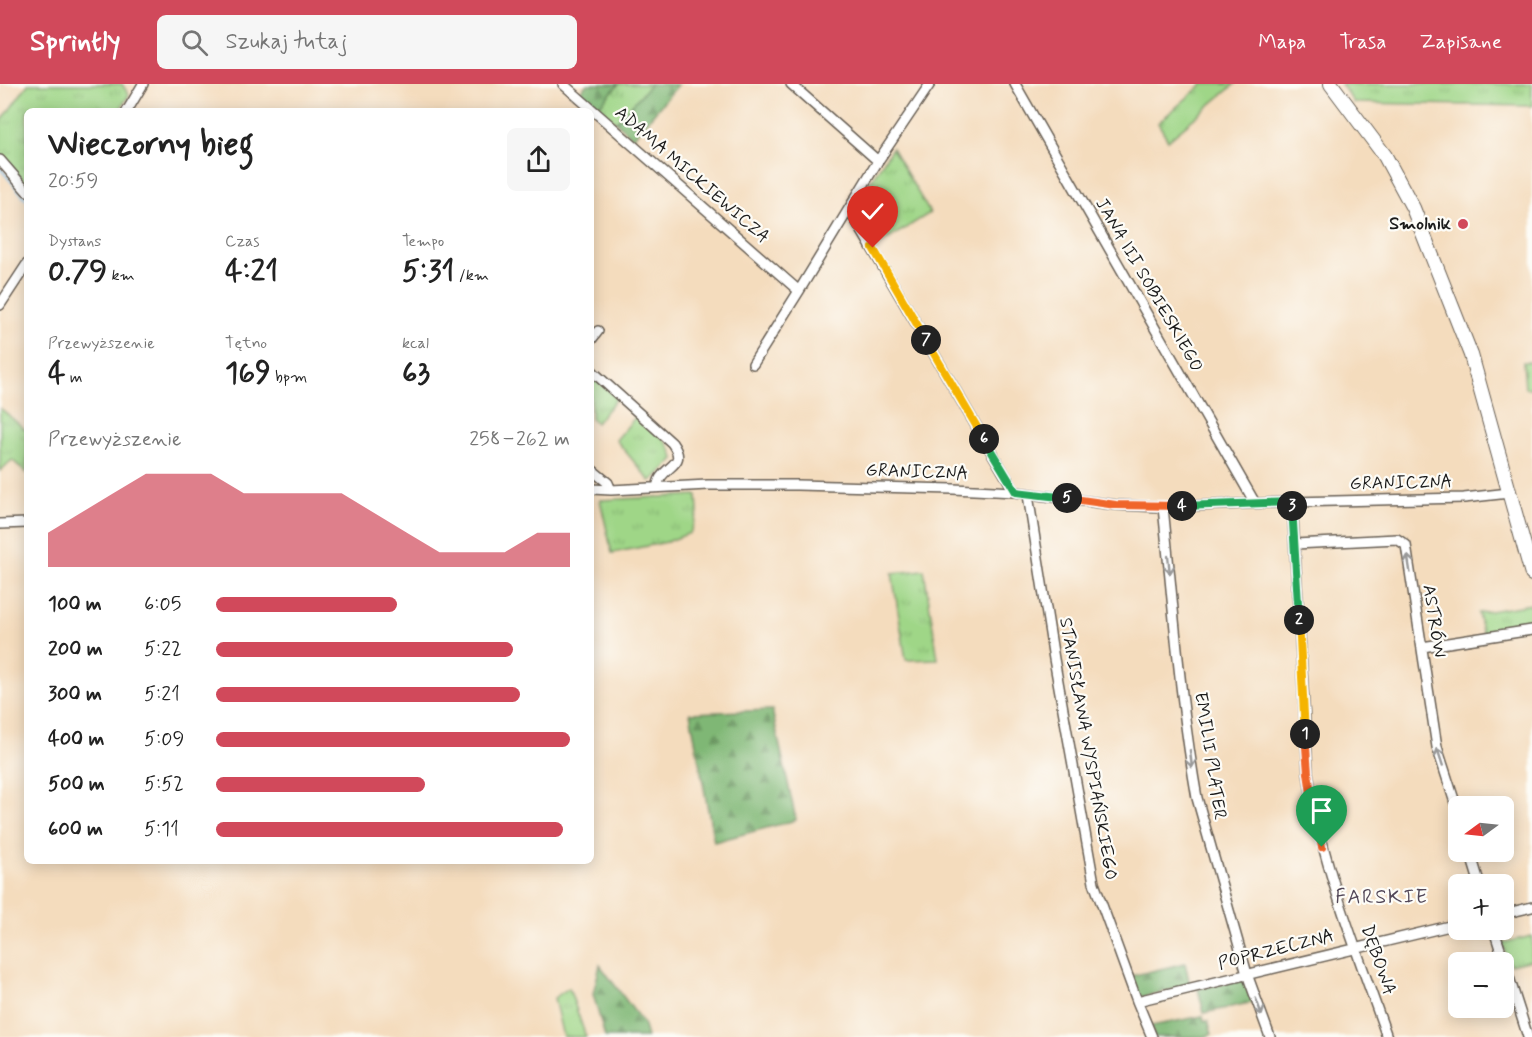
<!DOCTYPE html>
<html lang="pl">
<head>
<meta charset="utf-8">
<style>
  body { margin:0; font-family:Mynerve,sans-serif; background:#f6f6f6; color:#222; height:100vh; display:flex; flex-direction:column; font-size:22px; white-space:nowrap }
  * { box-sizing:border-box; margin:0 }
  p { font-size:20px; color:#767676 }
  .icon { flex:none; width:33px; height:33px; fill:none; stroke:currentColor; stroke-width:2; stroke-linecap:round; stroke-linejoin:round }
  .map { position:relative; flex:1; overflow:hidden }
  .side { position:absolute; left:24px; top:24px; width:570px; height:756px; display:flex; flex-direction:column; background:#fff; border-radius:9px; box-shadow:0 3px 15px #0003 }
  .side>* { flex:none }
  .needle { width:39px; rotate:255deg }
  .buttons { position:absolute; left:1448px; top:712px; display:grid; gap:12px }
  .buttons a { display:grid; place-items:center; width:66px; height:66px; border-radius:9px; background:#fff; box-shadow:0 3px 15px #0003; font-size:30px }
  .pin { position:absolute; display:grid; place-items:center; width:51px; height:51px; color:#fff; margin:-62px -26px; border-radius:50% 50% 50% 0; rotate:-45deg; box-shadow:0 0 6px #0007 }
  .pin .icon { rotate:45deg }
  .km { position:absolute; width:30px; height:30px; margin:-15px; border-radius:50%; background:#222; color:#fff; font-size:16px; line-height:30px; text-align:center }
  .round { display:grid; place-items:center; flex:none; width:63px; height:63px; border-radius:9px; background:#f6f6f6 }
  .overview { display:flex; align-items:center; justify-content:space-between; height:102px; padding:0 24px }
  h1 { font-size:33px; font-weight:700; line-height:45px }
  .metrics { display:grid; grid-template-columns:repeat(3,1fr); gap:9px; height:102px; padding:6px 24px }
  .metrics div { display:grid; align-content:center }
  .metrics b { font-size:30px; font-weight:700 }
  .metrics small { font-size:16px; font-weight:400 }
  .metrics p { font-size:16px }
  .chart { height:168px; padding:12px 24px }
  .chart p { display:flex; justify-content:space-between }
  .chart svg { width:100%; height:108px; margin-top:6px; fill:#d1495b; opacity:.7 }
  ul { padding:0 24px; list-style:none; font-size:20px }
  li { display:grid; grid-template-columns:96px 72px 1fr; align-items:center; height:45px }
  li i { height:15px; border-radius:8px; background:#d1495b }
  header { display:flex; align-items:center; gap:36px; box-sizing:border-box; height:84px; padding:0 30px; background:#d1495b; color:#fff }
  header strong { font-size:28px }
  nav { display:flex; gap:33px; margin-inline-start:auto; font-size:21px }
  .search { width:420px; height:54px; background:#f6f6f6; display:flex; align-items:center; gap:15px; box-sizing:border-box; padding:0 21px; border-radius:9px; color:#767676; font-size:22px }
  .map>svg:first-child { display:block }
</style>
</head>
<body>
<header>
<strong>Sprintly</strong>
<div class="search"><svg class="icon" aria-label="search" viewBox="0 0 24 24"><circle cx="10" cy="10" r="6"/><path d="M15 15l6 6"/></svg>Szukaj tutaj</div>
<nav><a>Mapa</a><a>Trasa</a><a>Zapisane</a></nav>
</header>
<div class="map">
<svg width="1532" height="953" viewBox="0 0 1532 953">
  <defs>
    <pattern id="grass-tufts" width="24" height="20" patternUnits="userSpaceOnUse" patternTransform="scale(1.5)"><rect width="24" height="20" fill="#9fd687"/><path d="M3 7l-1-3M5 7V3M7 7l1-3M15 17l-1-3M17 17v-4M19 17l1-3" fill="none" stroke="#88b774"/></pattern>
    <pattern id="forest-firs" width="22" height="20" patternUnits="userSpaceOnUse" patternTransform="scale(1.5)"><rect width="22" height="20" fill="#7fb774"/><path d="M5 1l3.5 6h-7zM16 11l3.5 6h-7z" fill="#67945e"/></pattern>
  </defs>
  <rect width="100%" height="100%" fill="#fdfcf7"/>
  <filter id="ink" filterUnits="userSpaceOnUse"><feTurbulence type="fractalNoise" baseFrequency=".0167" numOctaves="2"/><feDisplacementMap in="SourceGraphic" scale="12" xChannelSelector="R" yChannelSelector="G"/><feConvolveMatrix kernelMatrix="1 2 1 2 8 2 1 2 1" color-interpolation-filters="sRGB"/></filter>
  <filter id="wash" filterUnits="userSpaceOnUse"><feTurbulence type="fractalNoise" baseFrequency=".008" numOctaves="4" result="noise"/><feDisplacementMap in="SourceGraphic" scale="24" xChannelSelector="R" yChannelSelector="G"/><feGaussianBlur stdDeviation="1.35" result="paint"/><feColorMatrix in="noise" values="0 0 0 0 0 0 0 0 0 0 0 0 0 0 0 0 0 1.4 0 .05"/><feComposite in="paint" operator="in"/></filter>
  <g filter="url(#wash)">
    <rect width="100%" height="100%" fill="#f4dcbd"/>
    <!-- grass -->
    <path fill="url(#grass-tufts)" stroke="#5e7952" stroke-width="1.5" d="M28 0H122L129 11 119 27H27V101L0 72V39Z
      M619 0H651L616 38 598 23Z
      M1203 0H1235L1168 56 1158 39Z
      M1341 0H1532V22L1354 19Z
      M892 64 930 129 877 162 854 123Z
      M1523 278H1532V304H1525Z
      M591 290 617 314 596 339 591 334Z
      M0 324 27 347V389L12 376 0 387Z
      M637 331C650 343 671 356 674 375L656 393 650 397 616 356Z
      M697 411 698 429 690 449 667 458 612 469 600 416Z
      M924 486 938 575 906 576 892 489Z
      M1532 520V542L1483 551 1478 529Z
      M1532 852V876L1510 881 1502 859Z
      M569 904 585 950 586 953H563L554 914Z"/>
    <!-- forest -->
    <path fill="url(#forest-firs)" stroke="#4e6a48" stroke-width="1.5" d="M587 0H619L598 23 580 8Z
      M651 0 678 1 633 54 616 38Z
      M772 626 796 736 714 758 690 629Z
      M1185 879 1190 901 1138 914 1131 892Z
      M600 881 643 939 647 953H605L593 910Z
      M1241 895 1246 896 1254 918 1204 929 1198 905Z
      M1203 932 1204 937H1208L1212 950 1204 953H1154L1151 942Z"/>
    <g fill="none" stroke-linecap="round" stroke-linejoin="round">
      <!-- stream -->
      <path stroke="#71bcea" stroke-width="2" d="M0 84 27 116"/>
    </g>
  </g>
  <g filter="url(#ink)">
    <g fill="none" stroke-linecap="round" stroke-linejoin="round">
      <!-- street casing -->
      <g stroke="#685f54" stroke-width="12">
        <path id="street" d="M563 0 799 207
          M791 0 878 77
          M1015 0 1255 419
          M127 27 143 0
          M0 76 27 107
          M849 125 1015 408
          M0 221 27 180
          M591 256 598 247
          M753 280 799 207 878 77 930 0
          M591 286 672 359C686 379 671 379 661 393 659 395 658 400 657 403
          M591 385 608 399 611 406
          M591 405 611 406 708 401H797L953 405 1015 408 1116 421 1163 423 1292 418 1464 414 1509 409
          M1028 411 1054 575 1094 799 1137 917 1152 953
          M1292 418 1308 689C1321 780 1357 866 1387 953
          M1163 423C1173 520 1180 618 1197 714L1247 890 1270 953
          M0 440 27 439
          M1295 460 1397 455 1406 461 1437 663 1458 728
          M1422 563 1532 546
          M1470 768 1480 801
          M1503 830 1532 823
          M1494 846 1528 953
          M1137 917 1458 840"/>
      </g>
      <!-- secondary casing -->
      <g stroke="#685f54" stroke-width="16">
        <path id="secondary" d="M1331 0 1385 72 1413 124 1471 271 1532 490"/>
      </g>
      <!-- street -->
      <use href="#street" stroke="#fff" stroke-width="9"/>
      <!-- secondary -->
      <use href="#secondary" stroke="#fff" stroke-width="14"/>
    </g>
    <!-- one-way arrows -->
    <defs><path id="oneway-shaft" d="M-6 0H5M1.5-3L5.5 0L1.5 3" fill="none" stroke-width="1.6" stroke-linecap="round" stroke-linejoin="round" transform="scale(1.5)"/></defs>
    <g stroke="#999">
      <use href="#oneway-shaft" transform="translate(1409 480) rotate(-99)"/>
      <use href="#oneway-shaft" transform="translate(1169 481) rotate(84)"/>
      <use href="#oneway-shaft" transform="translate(1440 673) rotate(-108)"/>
      <use href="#oneway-shaft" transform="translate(1191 675) rotate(83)"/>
      <use href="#oneway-shaft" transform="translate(1259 923) rotate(70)"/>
    </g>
  </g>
  <g fill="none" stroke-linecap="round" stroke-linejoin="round" filter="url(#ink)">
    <!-- split-1 casing -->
    <g stroke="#fff" stroke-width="12">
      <path id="split-1" d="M1305 650 1308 689 1313 723 1322 763"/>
    </g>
    <!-- split-2 casing -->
    <g stroke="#fff" stroke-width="12">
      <path id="split-2" d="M1299 536 1305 650"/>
    </g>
    <!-- split-3 casing -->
    <g stroke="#fff" stroke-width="12">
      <path id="split-3" d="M1292 422 1299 536"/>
    </g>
    <!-- split-4 casing -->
    <g stroke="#fff" stroke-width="12">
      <path id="split-4" d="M1182 422 1292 418V422"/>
    </g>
    <!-- split-5 casing -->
    <g stroke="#fff" stroke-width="12">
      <path id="split-5" d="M1067 414 1116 421 1182 422"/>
    </g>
    <!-- split-6 casing -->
    <g stroke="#fff" stroke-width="12">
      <path id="split-6" d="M984 355 1016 408 1067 414"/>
    </g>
    <!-- split-7 casing -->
    <g stroke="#fff" stroke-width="12">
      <path id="split-7" d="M926 256 984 355"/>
    </g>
    <!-- split-8 casing -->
    <g stroke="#fff" stroke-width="12">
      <path id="split-8" d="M873 164 926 256"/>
    </g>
    <!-- split-1 -->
    <use href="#split-1" stroke="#f0652b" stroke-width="8"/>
    <!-- split-2 -->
    <use href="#split-2" stroke="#f5b400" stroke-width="8"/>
    <!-- split-3 -->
    <use href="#split-3" stroke="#22a559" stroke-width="8"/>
    <!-- split-4 -->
    <use href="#split-4" stroke="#22a559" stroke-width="8"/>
    <!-- split-5 -->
    <use href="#split-5" stroke="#f0652b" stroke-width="8"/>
    <!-- split-6 -->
    <use href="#split-6" stroke="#22a559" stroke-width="8"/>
    <!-- split-7 -->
    <use href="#split-7" stroke="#f5b400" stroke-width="8"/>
    <!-- split-8 -->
    <use href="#split-8" stroke="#f5b400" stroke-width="8"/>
  </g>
  <!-- markers -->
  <circle fill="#d1495b" stroke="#fdfcf7" stroke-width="2" cx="1463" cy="140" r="6"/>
  <g text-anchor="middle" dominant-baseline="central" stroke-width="4.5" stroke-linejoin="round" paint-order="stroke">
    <!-- street labels -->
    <g font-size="18" fill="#1c1c1c" stroke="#fdfcf7">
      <text transform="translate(692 91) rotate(41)">ADAMA MICKIEWICZA</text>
      <text transform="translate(1149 201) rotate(60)">JANA III SOBIESKIEGO</text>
      <text transform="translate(917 388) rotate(2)">GRANICZNA</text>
      <text transform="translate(1401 399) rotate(-1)">GRANICZNA</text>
      <text transform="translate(1434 537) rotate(81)">ASTRÓW</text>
      <text transform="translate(1088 665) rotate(80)">STANISŁAWA WYSPIAŃSKIEGO</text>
      <text transform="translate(1210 672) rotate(81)">EMILII PLATER</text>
      <text transform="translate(1276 866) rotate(-14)">POPRZECZNA</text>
      <text transform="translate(1378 876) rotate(71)">DĘBOWA</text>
    </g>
    <!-- poi labels -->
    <g font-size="18" font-weight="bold" fill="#1c1c1c" stroke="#fdfcf7" text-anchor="end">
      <text x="1451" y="140">Smolnik</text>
    </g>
    <!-- neighbourhood labels -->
    <g font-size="20" letter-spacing="1.5" fill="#534859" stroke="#fdfcf7">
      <text x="1382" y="813">FARSKIE</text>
    </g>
  </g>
</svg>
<div class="buttons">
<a><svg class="needle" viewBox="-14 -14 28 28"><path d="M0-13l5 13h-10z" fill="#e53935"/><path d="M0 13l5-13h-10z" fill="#767676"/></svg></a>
<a>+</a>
<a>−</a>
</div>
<div class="pin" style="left:1322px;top:763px;background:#1e9e55"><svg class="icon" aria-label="arrive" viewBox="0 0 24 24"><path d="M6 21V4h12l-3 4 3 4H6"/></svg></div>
<div class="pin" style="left:873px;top:164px;background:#d93025"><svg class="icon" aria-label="check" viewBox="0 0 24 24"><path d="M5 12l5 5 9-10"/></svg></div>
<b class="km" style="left:1305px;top:650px">1</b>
<b class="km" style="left:1299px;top:536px">2</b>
<b class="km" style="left:1292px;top:422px">3</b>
<b class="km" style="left:1182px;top:422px">4</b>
<b class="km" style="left:1067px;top:414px">5</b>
<b class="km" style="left:984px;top:355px">6</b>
<b class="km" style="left:926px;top:256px">7</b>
<section class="side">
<div class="overview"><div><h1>Wieczorny bieg</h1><p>20:59</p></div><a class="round"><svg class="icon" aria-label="share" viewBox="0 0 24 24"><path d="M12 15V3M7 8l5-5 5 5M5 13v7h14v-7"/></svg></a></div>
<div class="metrics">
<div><p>Dystans</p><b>0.79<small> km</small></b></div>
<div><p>Czas</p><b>4:21</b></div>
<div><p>Tempo</p><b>5:31<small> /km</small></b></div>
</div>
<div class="metrics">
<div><p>Przewyższenie</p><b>4<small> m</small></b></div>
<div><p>Tętno</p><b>169<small> bpm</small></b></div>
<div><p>kcal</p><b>63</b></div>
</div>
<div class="chart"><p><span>Przewyższenie</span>258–262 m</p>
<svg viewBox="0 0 160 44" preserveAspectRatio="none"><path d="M0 44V30L10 22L20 14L30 6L40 6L50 6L60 14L70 14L80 14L90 14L100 22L110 30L120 38L130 38L140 38L150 30L160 30V44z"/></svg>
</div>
<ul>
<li><b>100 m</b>6:05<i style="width:51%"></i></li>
<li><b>200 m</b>5:22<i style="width:84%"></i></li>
<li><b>300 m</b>5:21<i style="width:86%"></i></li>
<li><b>400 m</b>5:09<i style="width:100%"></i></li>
<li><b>500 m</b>5:52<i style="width:59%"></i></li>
<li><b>600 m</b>5:11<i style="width:98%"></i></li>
</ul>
</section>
</div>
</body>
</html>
